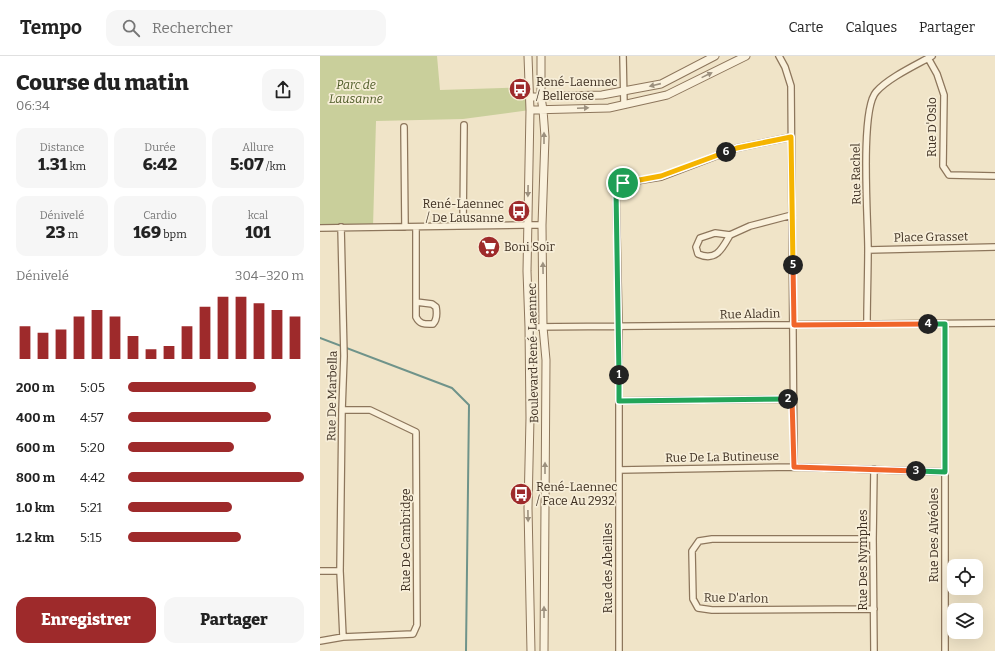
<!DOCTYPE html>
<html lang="fr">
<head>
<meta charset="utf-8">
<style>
  body { margin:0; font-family:Bitter,serif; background:#f6f6f6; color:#222; height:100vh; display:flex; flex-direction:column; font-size:15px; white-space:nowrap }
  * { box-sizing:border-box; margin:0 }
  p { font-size:13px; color:#767676 }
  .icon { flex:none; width:22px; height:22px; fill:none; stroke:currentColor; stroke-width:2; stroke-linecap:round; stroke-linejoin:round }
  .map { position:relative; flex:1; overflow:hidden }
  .details { display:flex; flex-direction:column; background:#fff; width:320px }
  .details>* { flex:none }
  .tools { position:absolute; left:627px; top:503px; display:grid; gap:8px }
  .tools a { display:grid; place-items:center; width:36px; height:36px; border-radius:8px; background:#fff; box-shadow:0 4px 16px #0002; font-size:20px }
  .pin { position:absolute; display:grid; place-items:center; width:34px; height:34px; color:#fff; margin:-17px; border:2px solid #fff; border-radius:50%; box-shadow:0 1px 4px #0007 }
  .km { position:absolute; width:20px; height:20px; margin:-10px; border-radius:50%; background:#222; color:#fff; font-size:11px; line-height:20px; text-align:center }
  .round { display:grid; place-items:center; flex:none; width:42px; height:42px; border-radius:12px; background:#f6f6f6 }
  .overview { display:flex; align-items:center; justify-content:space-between; height:68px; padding:0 16px }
  h1 { font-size:22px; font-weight:800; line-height:30px }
  .figures { display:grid; grid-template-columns:repeat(3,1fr); gap:6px; height:68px; padding:4px 16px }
  .figures div { display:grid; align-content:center; border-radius:10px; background:#f6f6f6; text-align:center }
  .figures b { font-size:17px; font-weight:800 }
  .figures small { font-size:11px; font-weight:400 }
  .figures p { font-size:11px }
  .chart { height:112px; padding:8px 16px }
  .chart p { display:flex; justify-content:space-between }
  .chart svg { width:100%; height:72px; margin-top:4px; stroke:#9e2a2b; stroke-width:6 }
  .cta { display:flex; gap:8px; margin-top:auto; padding:8px 16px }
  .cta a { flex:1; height:46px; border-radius:12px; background:#9e2a2b; color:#fff; font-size:16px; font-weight:800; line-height:46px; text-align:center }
  .cta a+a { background:#f6f6f6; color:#222 }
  ul { padding:0 16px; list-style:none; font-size:13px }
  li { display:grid; grid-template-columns:64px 48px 1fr; align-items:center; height:30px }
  li i { height:10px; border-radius:5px; background:#9e2a2b }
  header { display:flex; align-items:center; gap:24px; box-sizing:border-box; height:56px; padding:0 20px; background:#fff; border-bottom:1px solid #e0e0e0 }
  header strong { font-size:19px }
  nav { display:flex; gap:22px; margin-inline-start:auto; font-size:14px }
  .search { width:280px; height:36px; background:#f6f6f6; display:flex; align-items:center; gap:10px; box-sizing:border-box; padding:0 14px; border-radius:12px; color:#767676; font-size:15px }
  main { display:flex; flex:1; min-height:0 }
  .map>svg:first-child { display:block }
</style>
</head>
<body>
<header>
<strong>Tempo</strong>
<div class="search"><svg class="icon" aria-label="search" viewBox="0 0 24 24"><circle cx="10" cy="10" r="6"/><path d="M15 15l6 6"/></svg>Rechercher</div>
<nav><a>Carte</a><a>Calques</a><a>Partager</a></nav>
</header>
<main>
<section class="details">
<div class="overview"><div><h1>Course du matin</h1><p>06:34</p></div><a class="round"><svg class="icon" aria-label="share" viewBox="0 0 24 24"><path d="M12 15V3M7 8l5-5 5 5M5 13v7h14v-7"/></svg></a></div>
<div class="figures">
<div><p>Distance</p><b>1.31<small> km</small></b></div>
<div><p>Durée</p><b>6:42</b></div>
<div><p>Allure</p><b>5:07<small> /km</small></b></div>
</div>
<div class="figures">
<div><p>Dénivelé</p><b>23<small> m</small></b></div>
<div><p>Cardio</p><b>169<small> bpm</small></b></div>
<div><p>kcal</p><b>101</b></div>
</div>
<div class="chart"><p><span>Dénivelé</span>304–320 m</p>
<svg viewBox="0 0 160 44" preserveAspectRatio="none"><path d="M5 44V24M15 44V28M25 44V26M35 44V18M45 44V14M55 44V18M65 44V30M75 44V38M85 44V36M95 44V24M105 44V12M115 44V6M125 44V6M135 44V10M145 44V14M155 44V18"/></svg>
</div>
<ul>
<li><b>200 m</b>5:05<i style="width:73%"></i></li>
<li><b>400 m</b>4:57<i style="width:81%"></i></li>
<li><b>600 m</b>5:20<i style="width:60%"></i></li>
<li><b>800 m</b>4:42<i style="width:100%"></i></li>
<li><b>1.0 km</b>5:21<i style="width:59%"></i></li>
<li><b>1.2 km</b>5:15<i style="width:64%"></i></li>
</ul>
<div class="cta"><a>Enregistrer</a><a>Partager</a></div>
</section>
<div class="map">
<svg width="675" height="595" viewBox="0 0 675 595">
  <rect width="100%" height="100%" fill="#f0e4c8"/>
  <!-- green -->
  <path fill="#c9cf9b" d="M0 0H117L120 34 209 31 210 54 143 63 56 65 53 171 0 172Z"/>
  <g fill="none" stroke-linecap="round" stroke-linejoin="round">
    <!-- stream -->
    <path stroke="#6f938a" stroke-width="2" d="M0 282 132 332 149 349 146 595"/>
    <!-- minor casing -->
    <g stroke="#8d765c" stroke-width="8">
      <path id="minor" d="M303 0 304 49
        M459 0 465 11 471 30 474 411
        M608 2 617 18 624 39 623 110 629 119 675 120
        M84 71 85 171
        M143 170 144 69
        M21 171 24 300 22 354 20 515 23 581
        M96 171V261C100 269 105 268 113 268 117 264 117 257 116 251L112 248 96 246
        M0 172 204 169H222
        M410 179C402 193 396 206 378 198L376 191 380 182 395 177 410 179 430 170 472 159
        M548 194 675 191
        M547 268C547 243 548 218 548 192 548 164 540 54 556 36 568 22 596 9 612 0
        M625 268V595
        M209 271 675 267
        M299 345 473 343
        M299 414 474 411 625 416
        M553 483H392L379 485 372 495 373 543 378 552 392 554 554 553
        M0 515H20
        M0 585 23 581 93 578 97 569 96 376 50 354H22
        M299 595V271L296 135 303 127 341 121 417 92 471 81
        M554 595 553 483 554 413"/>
    </g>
    <!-- tertiary casing -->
    <g stroke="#8d765c" stroke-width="9">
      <path id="tertiary" d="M208 0 210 54 207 215 209 271 210 362 208 452 211 595
        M221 0V41L223 54 225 81 222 169 223 271 226 304 224 595
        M210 41 282 39 341 28 395 0
        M210 54 289 52 347 39 426 0"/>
    </g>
    <!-- minor -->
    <use href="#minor" stroke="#faf1dc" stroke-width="5.5"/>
    <!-- tertiary -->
    <use href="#tertiary" stroke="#faf1dc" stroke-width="7"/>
  </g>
  <!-- one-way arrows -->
  <defs><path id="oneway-solid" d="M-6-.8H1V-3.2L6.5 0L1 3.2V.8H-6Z"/></defs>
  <g fill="#9c907e">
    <use href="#oneway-solid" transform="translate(387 19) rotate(-26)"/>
    <use href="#oneway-solid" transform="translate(335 29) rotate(167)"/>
    <use href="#oneway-solid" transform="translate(263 52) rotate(-2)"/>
    <use href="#oneway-solid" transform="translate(224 82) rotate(-90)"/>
    <use href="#oneway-solid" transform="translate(208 135) rotate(91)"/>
    <use href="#oneway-solid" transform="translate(223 212) rotate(-91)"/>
    <use href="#oneway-solid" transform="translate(225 412) rotate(-90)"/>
    <use href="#oneway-solid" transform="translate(208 460) rotate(89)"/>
    <use href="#oneway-solid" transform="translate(224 556) rotate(-90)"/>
  </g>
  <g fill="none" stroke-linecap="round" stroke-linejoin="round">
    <!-- split-1 casing -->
    <g stroke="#fff" stroke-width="8">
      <path id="split-1" d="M299 319 296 135 303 127"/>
    </g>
    <!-- split-2 casing -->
    <g stroke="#fff" stroke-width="8">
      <path id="split-2" d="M299 319V345L468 343"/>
    </g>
    <!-- split-3 casing -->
    <g stroke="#fff" stroke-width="8">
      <path id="split-3" d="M468 343H472L474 411 596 415"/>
    </g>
    <!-- split-4 casing -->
    <g stroke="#fff" stroke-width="8">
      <path id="split-4" d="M596 415 625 416V268H608"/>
    </g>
    <!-- split-5 casing -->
    <g stroke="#fff" stroke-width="8">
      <path id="split-5" d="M473 209 474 269 608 268"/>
    </g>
    <!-- split-6 casing -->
    <g stroke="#fff" stroke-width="8">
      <path id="split-6" d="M406 96 417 92 471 81 473 209"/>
    </g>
    <!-- split-7 casing -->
    <g stroke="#fff" stroke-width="8">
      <path id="split-7" d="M303 127 341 120 406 96"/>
    </g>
    <!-- split-1 -->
    <use href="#split-1" stroke="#22a559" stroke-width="5"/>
    <!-- split-2 -->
    <use href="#split-2" stroke="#22a559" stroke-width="5"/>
    <!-- split-3 -->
    <use href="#split-3" stroke="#f0652b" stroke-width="5"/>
    <!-- split-4 -->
    <use href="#split-4" stroke="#22a559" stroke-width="5"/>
    <!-- split-5 -->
    <use href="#split-5" stroke="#f0652b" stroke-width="5"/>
    <!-- split-6 -->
    <use href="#split-6" stroke="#f5b400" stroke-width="5"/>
    <!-- split-7 -->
    <use href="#split-7" stroke="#f5b400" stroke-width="5"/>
  </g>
  <!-- icons -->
  <defs>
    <g id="bus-disc" transform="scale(1.15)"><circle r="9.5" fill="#9e2a2b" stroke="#f7eed8"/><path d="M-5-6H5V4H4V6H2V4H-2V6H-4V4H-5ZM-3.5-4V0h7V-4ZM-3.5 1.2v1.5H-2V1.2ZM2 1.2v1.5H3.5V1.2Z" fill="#fff"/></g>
    <g id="supermarket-disc" transform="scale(1.15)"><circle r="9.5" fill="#9e2a2b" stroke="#f7eed8"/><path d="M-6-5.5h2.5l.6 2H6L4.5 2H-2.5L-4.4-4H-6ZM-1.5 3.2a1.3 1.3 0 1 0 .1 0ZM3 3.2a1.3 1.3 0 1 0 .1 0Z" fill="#fff"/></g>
  </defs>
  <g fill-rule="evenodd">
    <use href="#bus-disc" x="200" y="33"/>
    <use href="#bus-disc" x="199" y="155"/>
    <use href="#supermarket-disc" x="169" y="191"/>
    <use href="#bus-disc" x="201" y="438"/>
  </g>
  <g text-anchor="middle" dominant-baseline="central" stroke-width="3.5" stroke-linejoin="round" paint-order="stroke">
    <!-- poi labels -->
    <g font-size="12" fill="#3d2e20" stroke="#f7eed8" text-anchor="start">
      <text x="216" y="26">René-Laennec<tspan x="216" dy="14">/ Bellerose</tspan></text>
      <text x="184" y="148" text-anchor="end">René-Laennec<tspan x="184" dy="14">/ De Lausanne</tspan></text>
      <text x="184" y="191">Boni Soir</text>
      <text x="216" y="431">René-Laennec<tspan x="216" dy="14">/ Face Au 2932</tspan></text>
    </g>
    <!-- park labels -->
    <g font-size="12" font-style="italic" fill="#4d5a26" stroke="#f7eed8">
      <text x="36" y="29">Parc de<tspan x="36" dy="14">Lausanne</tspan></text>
    </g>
    <!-- street labels -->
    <g font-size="12" fill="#3d2e20" stroke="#f7eed8">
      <text transform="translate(612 71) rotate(-90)">Rue D'Oslo</text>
      <text transform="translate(536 118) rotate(-91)">Rue Rachel</text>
      <text transform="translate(611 181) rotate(-1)">Place Grasset</text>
      <text transform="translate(430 258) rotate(-1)">Rue Aladin</text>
      <text transform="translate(213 297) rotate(-91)">Boulevard René-Laennec</text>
      <text transform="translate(12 340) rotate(-89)">Rue De Marbella</text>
      <text transform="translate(402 401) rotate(-1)">Rue De La Butineuse</text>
      <text transform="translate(614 479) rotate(-90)">Rue Des Alvéoles</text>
      <text transform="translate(86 484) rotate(-90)">Rue De Cambridge</text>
      <text transform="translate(543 504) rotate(-90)">Rue Des Nymphes</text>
      <text transform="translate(288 512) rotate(-90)">Rue des Abeilles</text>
      <text transform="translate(416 542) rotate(1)">Rue D'arlon</text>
    </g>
  </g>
</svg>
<div class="tools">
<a><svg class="icon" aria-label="locate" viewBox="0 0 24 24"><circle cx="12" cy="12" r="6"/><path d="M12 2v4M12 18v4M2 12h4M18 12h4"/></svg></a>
<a><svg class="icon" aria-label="layers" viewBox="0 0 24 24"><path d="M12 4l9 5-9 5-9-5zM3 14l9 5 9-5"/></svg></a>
</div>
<div class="pin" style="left:303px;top:127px;background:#1e9e55"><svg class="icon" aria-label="arrive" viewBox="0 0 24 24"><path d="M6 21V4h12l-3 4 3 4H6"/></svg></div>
<b class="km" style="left:299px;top:319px">1</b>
<b class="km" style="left:468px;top:343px">2</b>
<b class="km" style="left:596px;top:415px">3</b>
<b class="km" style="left:608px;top:268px">4</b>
<b class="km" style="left:473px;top:209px">5</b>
<b class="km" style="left:406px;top:96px">6</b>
</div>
</main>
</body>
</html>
